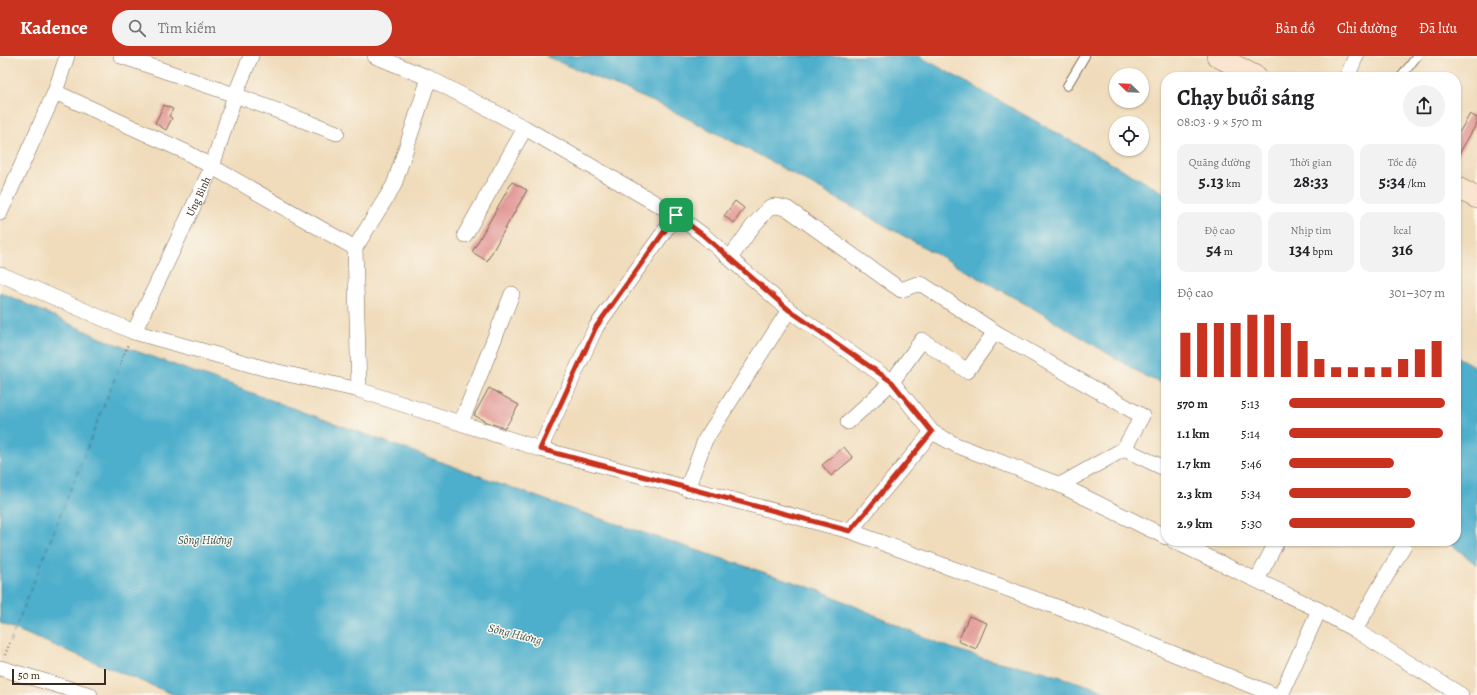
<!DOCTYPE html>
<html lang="vi">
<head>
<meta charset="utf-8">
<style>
  body { margin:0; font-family:Alegreya,serif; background:#f2f2f2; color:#202124; height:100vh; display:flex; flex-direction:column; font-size:15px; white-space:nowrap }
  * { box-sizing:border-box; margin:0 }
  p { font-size:13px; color:#757577 }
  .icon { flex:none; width:22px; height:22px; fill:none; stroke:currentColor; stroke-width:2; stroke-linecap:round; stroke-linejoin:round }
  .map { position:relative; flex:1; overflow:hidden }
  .side { position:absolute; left:1161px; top:16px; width:300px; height:474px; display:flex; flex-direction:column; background:#fff; border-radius:16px; box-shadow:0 1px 3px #0004 }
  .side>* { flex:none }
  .needle { width:26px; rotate:293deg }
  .buttons { position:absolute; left:1109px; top:12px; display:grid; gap:8px }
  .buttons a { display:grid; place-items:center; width:40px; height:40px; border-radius:50%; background:#fff; box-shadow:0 1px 3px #0004; font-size:20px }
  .scale { position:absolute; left:12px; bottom:10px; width:94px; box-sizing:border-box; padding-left:4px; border:2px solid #3b2a1e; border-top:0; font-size:11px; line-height:14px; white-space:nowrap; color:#3b2a1e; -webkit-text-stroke:3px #fbf7ec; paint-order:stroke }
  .pin { position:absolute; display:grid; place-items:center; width:34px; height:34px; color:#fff; margin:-17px; border-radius:8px; box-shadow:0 2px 6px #0006 }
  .round { display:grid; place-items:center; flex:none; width:42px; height:42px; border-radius:21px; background:#f2f2f2 }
  .overview { display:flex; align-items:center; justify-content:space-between; height:68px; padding:0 16px }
  h1 { font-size:22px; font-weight:600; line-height:30px }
  .stats { display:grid; grid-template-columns:repeat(3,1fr); gap:6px; height:68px; padding:4px 16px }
  .stats div { display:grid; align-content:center; border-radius:10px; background:#f2f2f2; text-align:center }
  .stats b { font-size:17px; font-weight:600 }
  .stats small { font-size:11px; font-weight:400 }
  .stats p { font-size:11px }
  .chart { height:112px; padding:8px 16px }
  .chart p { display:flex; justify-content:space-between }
  .chart svg { width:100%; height:72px; margin-top:4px; stroke:#c8321e; stroke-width:6 }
  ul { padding:0 16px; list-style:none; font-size:13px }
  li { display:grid; grid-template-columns:64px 48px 1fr; align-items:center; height:30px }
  li i { height:10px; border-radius:5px; background:#c8321e }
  header { display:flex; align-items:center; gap:24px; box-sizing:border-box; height:56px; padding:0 20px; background:#c8321e; color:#fff }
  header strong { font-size:19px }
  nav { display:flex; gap:22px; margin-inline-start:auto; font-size:14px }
  .search { width:280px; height:36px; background:#f2f2f2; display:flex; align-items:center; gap:10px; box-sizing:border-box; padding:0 14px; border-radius:22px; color:#757577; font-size:15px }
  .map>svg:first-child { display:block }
</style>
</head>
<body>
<header>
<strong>Kadence</strong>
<div class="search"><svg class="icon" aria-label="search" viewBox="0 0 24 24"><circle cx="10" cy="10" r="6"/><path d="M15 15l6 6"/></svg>Tìm kiếm</div>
<nav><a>Bản đồ</a><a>Chỉ đường</a><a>Đã lưu</a></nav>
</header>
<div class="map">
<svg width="1477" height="639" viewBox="0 0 1477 639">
  <rect width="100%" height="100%" fill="#fbf7ec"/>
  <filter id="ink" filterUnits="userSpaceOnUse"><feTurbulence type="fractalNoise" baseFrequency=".025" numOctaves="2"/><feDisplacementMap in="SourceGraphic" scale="8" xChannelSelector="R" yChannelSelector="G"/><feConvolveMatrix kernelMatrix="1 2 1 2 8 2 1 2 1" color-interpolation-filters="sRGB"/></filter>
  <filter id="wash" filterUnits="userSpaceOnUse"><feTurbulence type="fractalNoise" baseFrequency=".012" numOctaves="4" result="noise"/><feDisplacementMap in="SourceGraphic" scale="16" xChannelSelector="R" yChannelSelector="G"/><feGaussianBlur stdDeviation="0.9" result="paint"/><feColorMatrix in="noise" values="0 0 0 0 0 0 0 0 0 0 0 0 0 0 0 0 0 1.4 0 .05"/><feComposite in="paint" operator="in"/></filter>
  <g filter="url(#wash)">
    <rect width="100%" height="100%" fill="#f0dcbb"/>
    <!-- water -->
    <path fill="#4dafcc" stroke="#446c75" d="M545 0H919L1166 138V329L1145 320 1038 255 759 99 661 49Z
      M0 236 103 283 565 451 821 535 942 589 985 603 1042 615 1096 632 1110 639H175L0 567Z
      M1456 300 1477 312V509L1447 485H1456Z"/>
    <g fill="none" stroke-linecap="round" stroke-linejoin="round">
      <!-- ferry -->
      <path stroke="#41595b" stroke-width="1" stroke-dasharray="5 4" stroke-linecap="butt" d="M10 586 120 309"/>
    </g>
    <g id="blocks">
      <!-- building -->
      <path fill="#e19593" d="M164 49 173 53 169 60 172 62 166 74 155 67Z
        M1470 58 1477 62V67L1456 103V82Z
        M512 126 527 134 487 205 472 196Z
        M735 145 744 152 734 167 724 160Z
        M489 332 519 349 505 372 486 366 474 359Z
        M844 391 853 402 831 420 822 409Z
        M969 560 987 567 976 593 958 585Z"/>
    </g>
  </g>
  <g filter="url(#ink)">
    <use href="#blocks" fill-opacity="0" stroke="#7a6855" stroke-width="1"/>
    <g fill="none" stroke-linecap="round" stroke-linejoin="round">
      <!-- service casing -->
      <g stroke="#7a6855" stroke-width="10">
        <path id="service" d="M1401 21 1417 0
          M1067 30 1085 0"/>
      </g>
      <!-- minor casing -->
      <g stroke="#7a6855" stroke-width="16">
        <g id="minor">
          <path d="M121 0 235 39 337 77"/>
          <path d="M375 0 429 22 525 72 676 159 703 179 789 254 892 326 932 376 956 389 1060 429 1166 481"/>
          <path d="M1347 21 1356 0"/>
          <path d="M55 36 186 96 355 192"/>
          <path d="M0 157 55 36 67 0"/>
          <path d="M465 179 525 72"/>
          <path d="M730 202 753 170 770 151 777 150 788 153 901 234 917 228 923 229 995 276 1142 360 1124 393 1060 429"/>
          <path d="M0 218 134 276 274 315 359 334 540 393 850 475 1084 561 1274 639"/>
          <path id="s1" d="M134 276 212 111 235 39 251 0"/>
          <path d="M359 334 355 192 394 129 429 22"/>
          <path d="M848 366 892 326 922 284 967 315 995 276"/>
          <path d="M461 367 512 238"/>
          <path d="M540 393 596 271 676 159"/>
          <path d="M1124 393 1166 413"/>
          <path d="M687 433 705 384 789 254"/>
          <path d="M850 475 932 376"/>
          <path d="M1174 485 1319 554 1355 574 1461 639"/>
          <path d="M1257 524 1277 485"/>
          <path d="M1355 574 1404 489"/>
          <path d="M0 612 90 639"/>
          <path d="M1281 639 1319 554"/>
        </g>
      </g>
      <!-- secondary casing -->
      <g stroke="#7a6855" stroke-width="22">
        <path id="secondary" d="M1217 0 1257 21
          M1456 131 1477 142"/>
      </g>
      <!-- path -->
      <path stroke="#7a6855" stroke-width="2" stroke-dasharray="1 3" stroke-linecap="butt" d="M120 309 128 288
        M5 599 10 586"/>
      <!-- service -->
      <use href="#service" stroke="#fff" stroke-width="8"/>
      <!-- minor -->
      <use href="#minor" stroke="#fff" stroke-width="15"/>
      <!-- secondary -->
      <use href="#secondary" stroke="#fce5d0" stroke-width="21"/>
    </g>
  </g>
  <g fill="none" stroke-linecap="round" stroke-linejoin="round" filter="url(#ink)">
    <!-- route casing -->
    <g stroke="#fff" stroke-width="8">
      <path id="route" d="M676 159 703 179 789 254 892 326 932 376 850 475 540 393 596 271Z"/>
    </g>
    <!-- route -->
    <use href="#route" stroke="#c8321e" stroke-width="5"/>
  </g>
  <g text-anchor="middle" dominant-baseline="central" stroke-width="3" stroke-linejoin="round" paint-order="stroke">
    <!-- street labels -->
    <g font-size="11" fill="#3b2a1e" stroke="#fbf7ec">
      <text stroke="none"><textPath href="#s1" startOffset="150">Ưng Bình</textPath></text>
    </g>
    <!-- water labels -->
    <g font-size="12" font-style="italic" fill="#41595b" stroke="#fbf7ec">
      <text x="205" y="484">Sông Hương</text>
      <text transform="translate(515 578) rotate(14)">Sông Hương</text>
    </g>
  </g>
</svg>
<div class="buttons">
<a><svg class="needle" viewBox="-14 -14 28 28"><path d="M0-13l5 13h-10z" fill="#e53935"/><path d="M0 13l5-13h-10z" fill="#757577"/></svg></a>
<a><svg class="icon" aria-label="locate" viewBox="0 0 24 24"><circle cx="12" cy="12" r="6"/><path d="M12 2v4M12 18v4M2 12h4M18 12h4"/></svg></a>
</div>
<div class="scale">50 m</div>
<div class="pin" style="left:676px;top:159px;background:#1e9e55"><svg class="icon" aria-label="arrive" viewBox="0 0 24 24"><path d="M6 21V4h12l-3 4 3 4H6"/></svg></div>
<section class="side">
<div class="overview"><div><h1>Chạy buổi sáng</h1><p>08:03 · 9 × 570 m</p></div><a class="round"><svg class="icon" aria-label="share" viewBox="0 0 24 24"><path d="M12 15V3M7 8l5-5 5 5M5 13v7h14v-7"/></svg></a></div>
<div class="stats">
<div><p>Quãng đường</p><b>5.13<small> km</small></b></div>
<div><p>Thời gian</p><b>28:33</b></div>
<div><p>Tốc độ</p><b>5:34<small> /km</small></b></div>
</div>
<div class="stats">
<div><p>Độ cao</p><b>54<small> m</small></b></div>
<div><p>Nhịp tim</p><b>134<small> bpm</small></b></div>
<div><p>kcal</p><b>316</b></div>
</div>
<div class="chart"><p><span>Độ cao</span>301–307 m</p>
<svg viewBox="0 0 160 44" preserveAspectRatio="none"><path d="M5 44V17M15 44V11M25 44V11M35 44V11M45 44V6M55 44V6M65 44V11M75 44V22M85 44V33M95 44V38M105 44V38M115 44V38M125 44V38M135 44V33M145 44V27M155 44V22"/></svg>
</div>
<ul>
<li><b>570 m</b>5:13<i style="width:100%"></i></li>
<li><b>1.1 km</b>5:14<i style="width:99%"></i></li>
<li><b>1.7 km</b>5:46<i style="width:67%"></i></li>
<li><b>2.3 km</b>5:34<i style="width:78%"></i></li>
<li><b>2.9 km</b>5:30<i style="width:81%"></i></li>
</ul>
</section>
</div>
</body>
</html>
